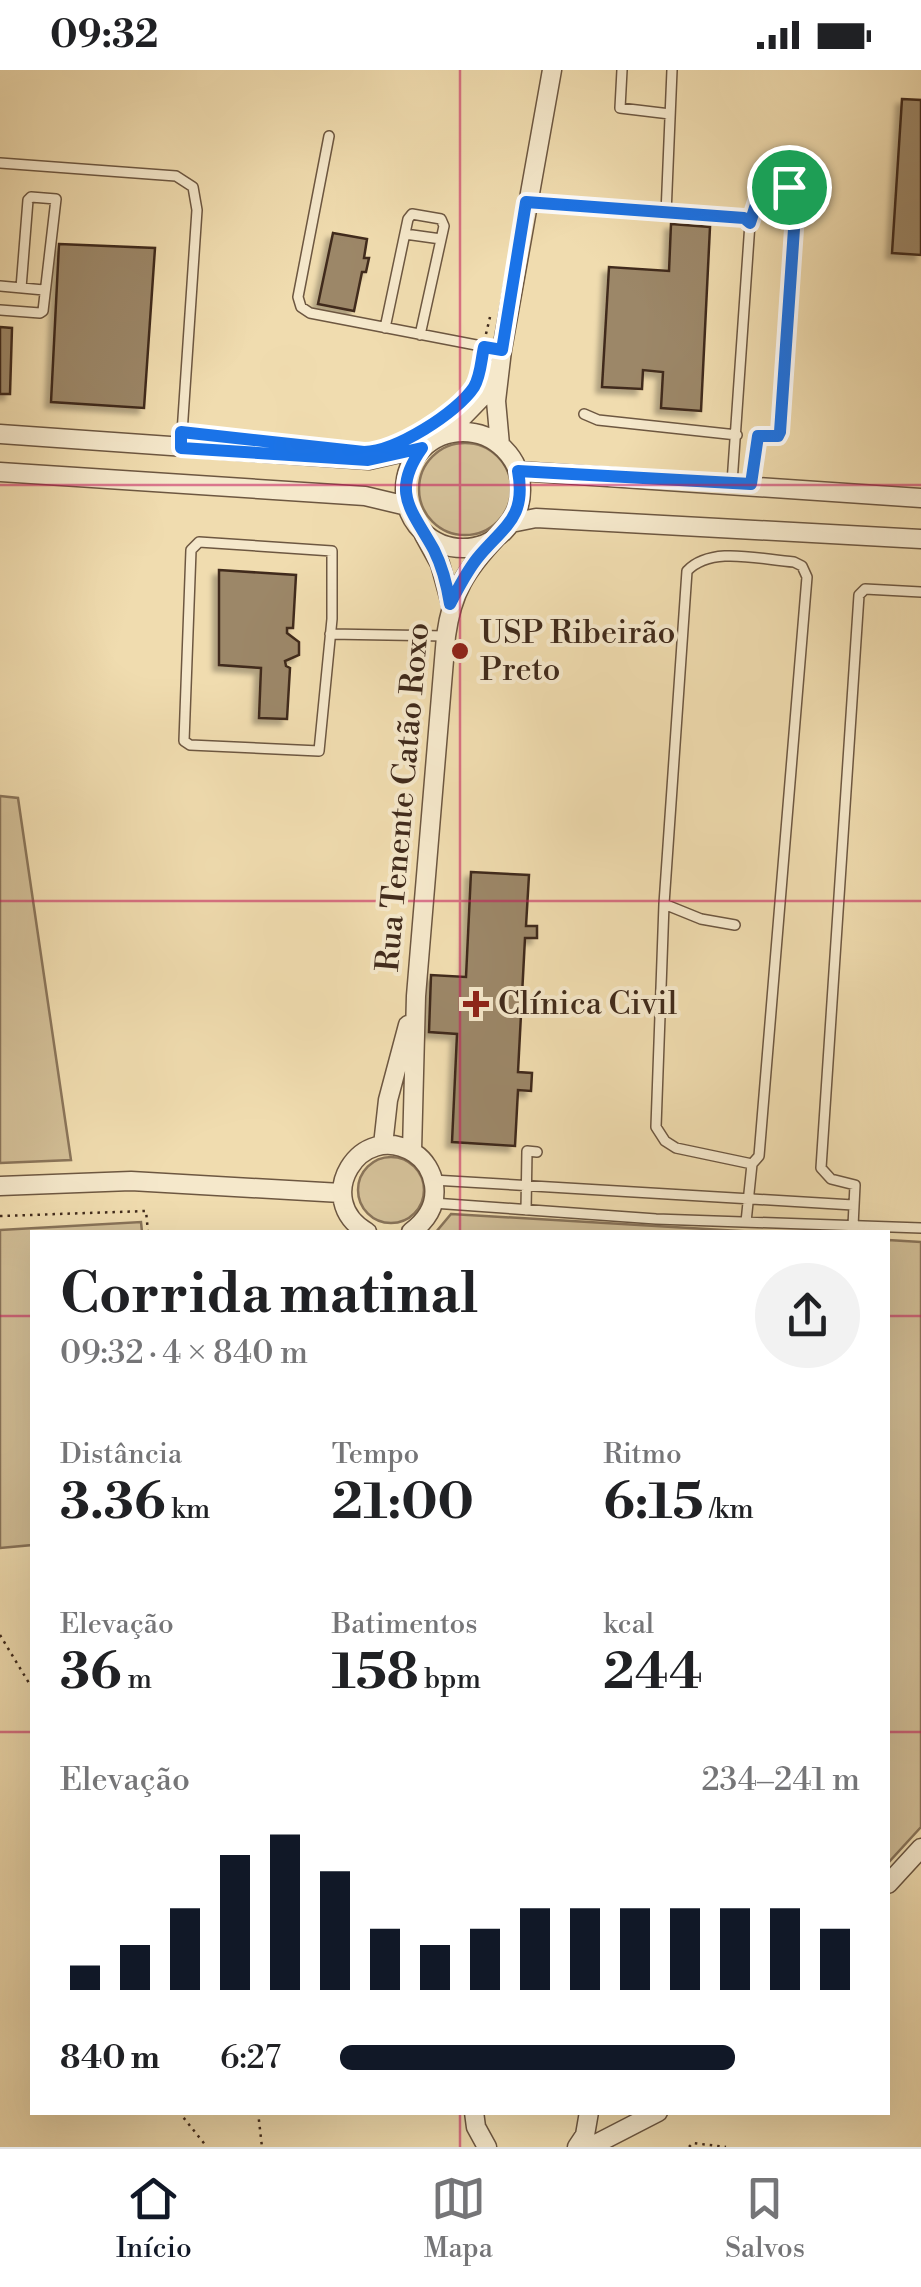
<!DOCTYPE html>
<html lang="pt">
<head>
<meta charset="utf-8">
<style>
  body { margin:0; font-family:"Libre Bodoni",serif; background:#f2f2f2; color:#202124; height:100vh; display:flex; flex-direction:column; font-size:38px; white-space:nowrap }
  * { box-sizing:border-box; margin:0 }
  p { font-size:32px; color:#757577 }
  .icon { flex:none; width:55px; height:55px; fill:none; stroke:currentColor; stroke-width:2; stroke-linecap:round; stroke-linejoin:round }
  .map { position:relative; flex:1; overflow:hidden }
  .sheet { position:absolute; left:30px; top:1160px; width:860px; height:885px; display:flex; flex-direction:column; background:#fff; border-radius:0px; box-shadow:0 10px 40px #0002 }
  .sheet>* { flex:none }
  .pin { position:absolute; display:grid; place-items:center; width:85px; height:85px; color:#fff; margin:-42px; border:5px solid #fff; border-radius:50%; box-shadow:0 2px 10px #0007 }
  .round { display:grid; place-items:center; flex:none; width:105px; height:105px; border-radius:52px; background:#f2f2f2 }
  .head { display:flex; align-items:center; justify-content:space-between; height:170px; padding:0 30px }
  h1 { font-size:55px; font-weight:700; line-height:75px }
  .stats { display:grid; grid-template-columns:repeat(3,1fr); gap:15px; height:170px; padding:10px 30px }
  .stats div { display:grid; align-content:center }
  .stats b { font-size:50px; font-weight:700 }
  .stats small { font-size:28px; font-weight:400 }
  .stats p { font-size:28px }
  .chart { height:280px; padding:20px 30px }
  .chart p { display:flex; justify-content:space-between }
  .chart svg { width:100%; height:180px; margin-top:10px; stroke:#111827; stroke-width:6 }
  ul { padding:0 30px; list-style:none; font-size:32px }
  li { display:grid; grid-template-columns:160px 120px 1fr; align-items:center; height:75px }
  li i { height:25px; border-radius:12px; background:#111827 }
  .status { display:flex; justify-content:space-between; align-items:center; height:70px; padding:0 50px; background:#fff; direction:ltr }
  .status svg { height:28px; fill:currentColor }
  .tabs { display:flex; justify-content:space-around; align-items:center; height:140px; border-top:2px solid #e0e0e0; background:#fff; font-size:28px; color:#757577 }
  .tabs a { display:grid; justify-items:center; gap:5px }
  .tabs .selected { color:#111827 }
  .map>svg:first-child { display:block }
</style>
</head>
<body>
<div class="status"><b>09:32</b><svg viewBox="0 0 49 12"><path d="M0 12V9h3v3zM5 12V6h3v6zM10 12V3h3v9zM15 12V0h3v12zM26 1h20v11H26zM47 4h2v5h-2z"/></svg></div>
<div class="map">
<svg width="921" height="2077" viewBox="0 0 921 2077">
  <defs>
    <filter id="shadow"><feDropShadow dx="-5.5" dy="5.5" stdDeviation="2.5" flood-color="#0004"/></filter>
  </defs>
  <rect width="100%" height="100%" fill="#f0dcaf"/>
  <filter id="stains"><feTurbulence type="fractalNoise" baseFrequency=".002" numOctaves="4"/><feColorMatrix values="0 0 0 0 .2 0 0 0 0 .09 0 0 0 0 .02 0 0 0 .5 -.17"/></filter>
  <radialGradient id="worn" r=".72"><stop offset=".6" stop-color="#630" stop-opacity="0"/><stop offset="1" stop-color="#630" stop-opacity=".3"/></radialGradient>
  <!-- green -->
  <path fill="#d2be96" stroke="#8a7459" stroke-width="2.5" d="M419 419a46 46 0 1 1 92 0a46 46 0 1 1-92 0Z
    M0 726 18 728 71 1090 0 1093Z
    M358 1120a33 33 0 1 1 66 0a33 33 0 1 1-66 0Z
    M451 1144 757 1162H436Z
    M141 1152 142 1162H32V1475L0 1478V1160Z
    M888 1170 921 1172V1757L888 1793Z"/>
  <!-- building -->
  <path fill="#9c8768" stroke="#412b1c" stroke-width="2.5" filter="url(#shadow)" d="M902 29 921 30V185L892 183Z
    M671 154 710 157 701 341 661 338 663 302 643 300 642 319 602 317 609 197 669 201Z
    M333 163 367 169 364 188H369L366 202H362L354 241 318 234Z
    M59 174 155 178 144 338 51 332Z
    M0 257 12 258 10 324H0Z
    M219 500 296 505 293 558H287V563L299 572V585L285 591 286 596 290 598 287 649 259 648 261 598 219 595Z
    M471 802 529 805 526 856H537V868H525L518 1002 532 1003 531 1021 518 1020 515 1076 452 1072 457 964 429 962 431 905 466 907Z"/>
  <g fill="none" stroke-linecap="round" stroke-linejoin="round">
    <!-- lane casing -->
    <g stroke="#6d5741" stroke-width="12">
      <path id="lane" d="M622 0 620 38 670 44
        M329 66 298 227 301 237 310 243 502 280
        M0 93 176 106 193 117 197 140 181 378
        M526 132 744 148 750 153 732 413
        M666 144 672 0
        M750 153C758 126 759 106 793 120L796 129 781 362 778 366H758L751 414
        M405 164 441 169
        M0 216 44 220
        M0 240 40 243 43 241 56 129 31 127 28 130 21 218
        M385 258 408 149 412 144 441 149 444 156 420 265
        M584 344 598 350 737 365
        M199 472 332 481V549L319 681 190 675 184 671 191 480Z
        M330 564 446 566
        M664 834 701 849 735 855
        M433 1110 853 1135
        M433 1133 656 1149 921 1158
        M526 1140 527 1081 537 1082
        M746 1152 752 1094 759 1086 807 507 802 496 794 492C761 490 712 475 687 501L664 834 656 1057 665 1071 676 1078 752 1094
        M853 1156 855 1115 831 1109 821 1098 859 525 865 519 921 522"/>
    </g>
    <!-- street casing -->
    <g stroke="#6d5741" stroke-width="21">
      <path id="street" d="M405 420a58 58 0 1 1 116 0a58 58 0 1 1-116 0Z
        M447 363 482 327 494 299
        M0 364 369 390 422 378
        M500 375 496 331 502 280 552 0
        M518 401 921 428
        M0 402 365 426 407 436
        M511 453 536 448 921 469
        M424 465 440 494 451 534
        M383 1075 388 1030 408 955
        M412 1081 416 926 446 566C452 522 466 500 496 468
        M0 1116 131 1111 341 1123
        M367 1162C311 1130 360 1049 414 1083 425 1090 432 1102 434 1115 437 1136 426 1151 411 1162
        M888 1814 921 1778
        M474 2042 476 2057 487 2077
        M577 2077 585 2065 589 2042
        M590 2077 658 2042"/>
    </g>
    <!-- path -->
    <path stroke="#412b1c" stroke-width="2.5" stroke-dasharray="2.5 5" stroke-linecap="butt" d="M486 264 490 247
      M420 361 434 352
      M0 1146 146 1141 148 1162
      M0 1565 32 1618
      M179 2042 207 2077
      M258 2042 262 2077
      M689 2077 693 2073 726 2077"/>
    <!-- lane -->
    <use href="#lane" stroke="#f5e8cb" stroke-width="9"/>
    <!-- street -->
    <use href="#street" stroke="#f5e8cb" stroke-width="18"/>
  </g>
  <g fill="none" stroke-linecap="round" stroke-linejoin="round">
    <!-- route casing -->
    <g stroke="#fff" stroke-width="20">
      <path id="route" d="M771 114 789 117 796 130 780 362 778 366H758L751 414 518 401C526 446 507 454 480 485 467 500 459 517 450 534 447 515 443 498 434 480 412 440 390 423 422 378L368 390 181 378V362L364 382C395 382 457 343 474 317 481 305 481 290 484 277L502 280 526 132 744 148 750 153 760 122Z"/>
    </g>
    <!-- route -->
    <use href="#route" stroke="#1a73e8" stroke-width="12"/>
  </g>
  <!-- grid -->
  <path fill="none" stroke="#c2185b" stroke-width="2.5" stroke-opacity="0.55" d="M460 0V1162M0 415H921M0 831H921M0 1246H32M888 1246H921M0 1662H32M888 1662H921M460 2042V2077"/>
  <!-- markers -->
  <g fill="#8f2418" stroke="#f5e8cb" stroke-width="4">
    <circle cx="460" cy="581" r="10"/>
    <path d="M471 919h10v10h10v10h-10v10h-10v-10h-10v-10h10z"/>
  </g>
  <g text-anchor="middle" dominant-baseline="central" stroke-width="8" stroke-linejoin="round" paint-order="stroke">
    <!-- poi labels -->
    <g font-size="32" fill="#412b1c" stroke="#f5e8cb" text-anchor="start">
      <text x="480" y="563">USP Ribeirão<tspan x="480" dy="37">Preto</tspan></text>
      <text x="498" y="934">Clínica Civil</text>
    </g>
    <!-- street labels -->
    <g font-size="32" fill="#412b1c" stroke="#f5e8cb">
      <text transform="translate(403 727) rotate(-85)">Rua Tenente Catão Roxo</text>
    </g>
  </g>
  <rect width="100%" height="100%" filter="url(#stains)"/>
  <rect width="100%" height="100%" fill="url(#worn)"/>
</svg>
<div class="pin" style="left:789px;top:117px;background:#1e9e55"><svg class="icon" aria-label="arrive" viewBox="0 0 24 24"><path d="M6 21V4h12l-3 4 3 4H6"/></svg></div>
<section class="sheet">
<div class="head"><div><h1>Corrida matinal</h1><p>09:32 · 4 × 840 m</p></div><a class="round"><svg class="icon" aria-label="share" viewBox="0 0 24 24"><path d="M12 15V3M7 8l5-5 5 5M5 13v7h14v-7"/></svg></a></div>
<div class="stats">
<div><p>Distância</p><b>3.36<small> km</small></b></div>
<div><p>Tempo</p><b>21:00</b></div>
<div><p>Ritmo</p><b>6:15<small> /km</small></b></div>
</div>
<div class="stats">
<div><p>Elevação</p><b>36<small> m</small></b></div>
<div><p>Batimentos</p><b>158<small> bpm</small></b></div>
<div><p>kcal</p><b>244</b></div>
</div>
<div class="chart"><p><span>Elevação</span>234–241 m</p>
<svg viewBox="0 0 160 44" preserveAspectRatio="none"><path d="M5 44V38M15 44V33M25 44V24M35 44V11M45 44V6M55 44V15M65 44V29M75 44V33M85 44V29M95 44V24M105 44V24M115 44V24M125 44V24M135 44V24M145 44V24M155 44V29"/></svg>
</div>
<ul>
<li><b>840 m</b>6:27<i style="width:76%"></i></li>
</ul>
</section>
</div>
<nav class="tabs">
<a class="selected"><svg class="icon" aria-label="home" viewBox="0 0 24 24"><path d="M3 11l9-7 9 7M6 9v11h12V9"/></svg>Início</a>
<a><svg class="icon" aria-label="map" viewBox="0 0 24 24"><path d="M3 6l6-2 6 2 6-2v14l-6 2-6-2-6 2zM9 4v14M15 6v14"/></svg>Mapa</a>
<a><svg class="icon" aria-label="saved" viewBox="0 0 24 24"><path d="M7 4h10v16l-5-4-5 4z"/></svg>Salvos</a>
</nav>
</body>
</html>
